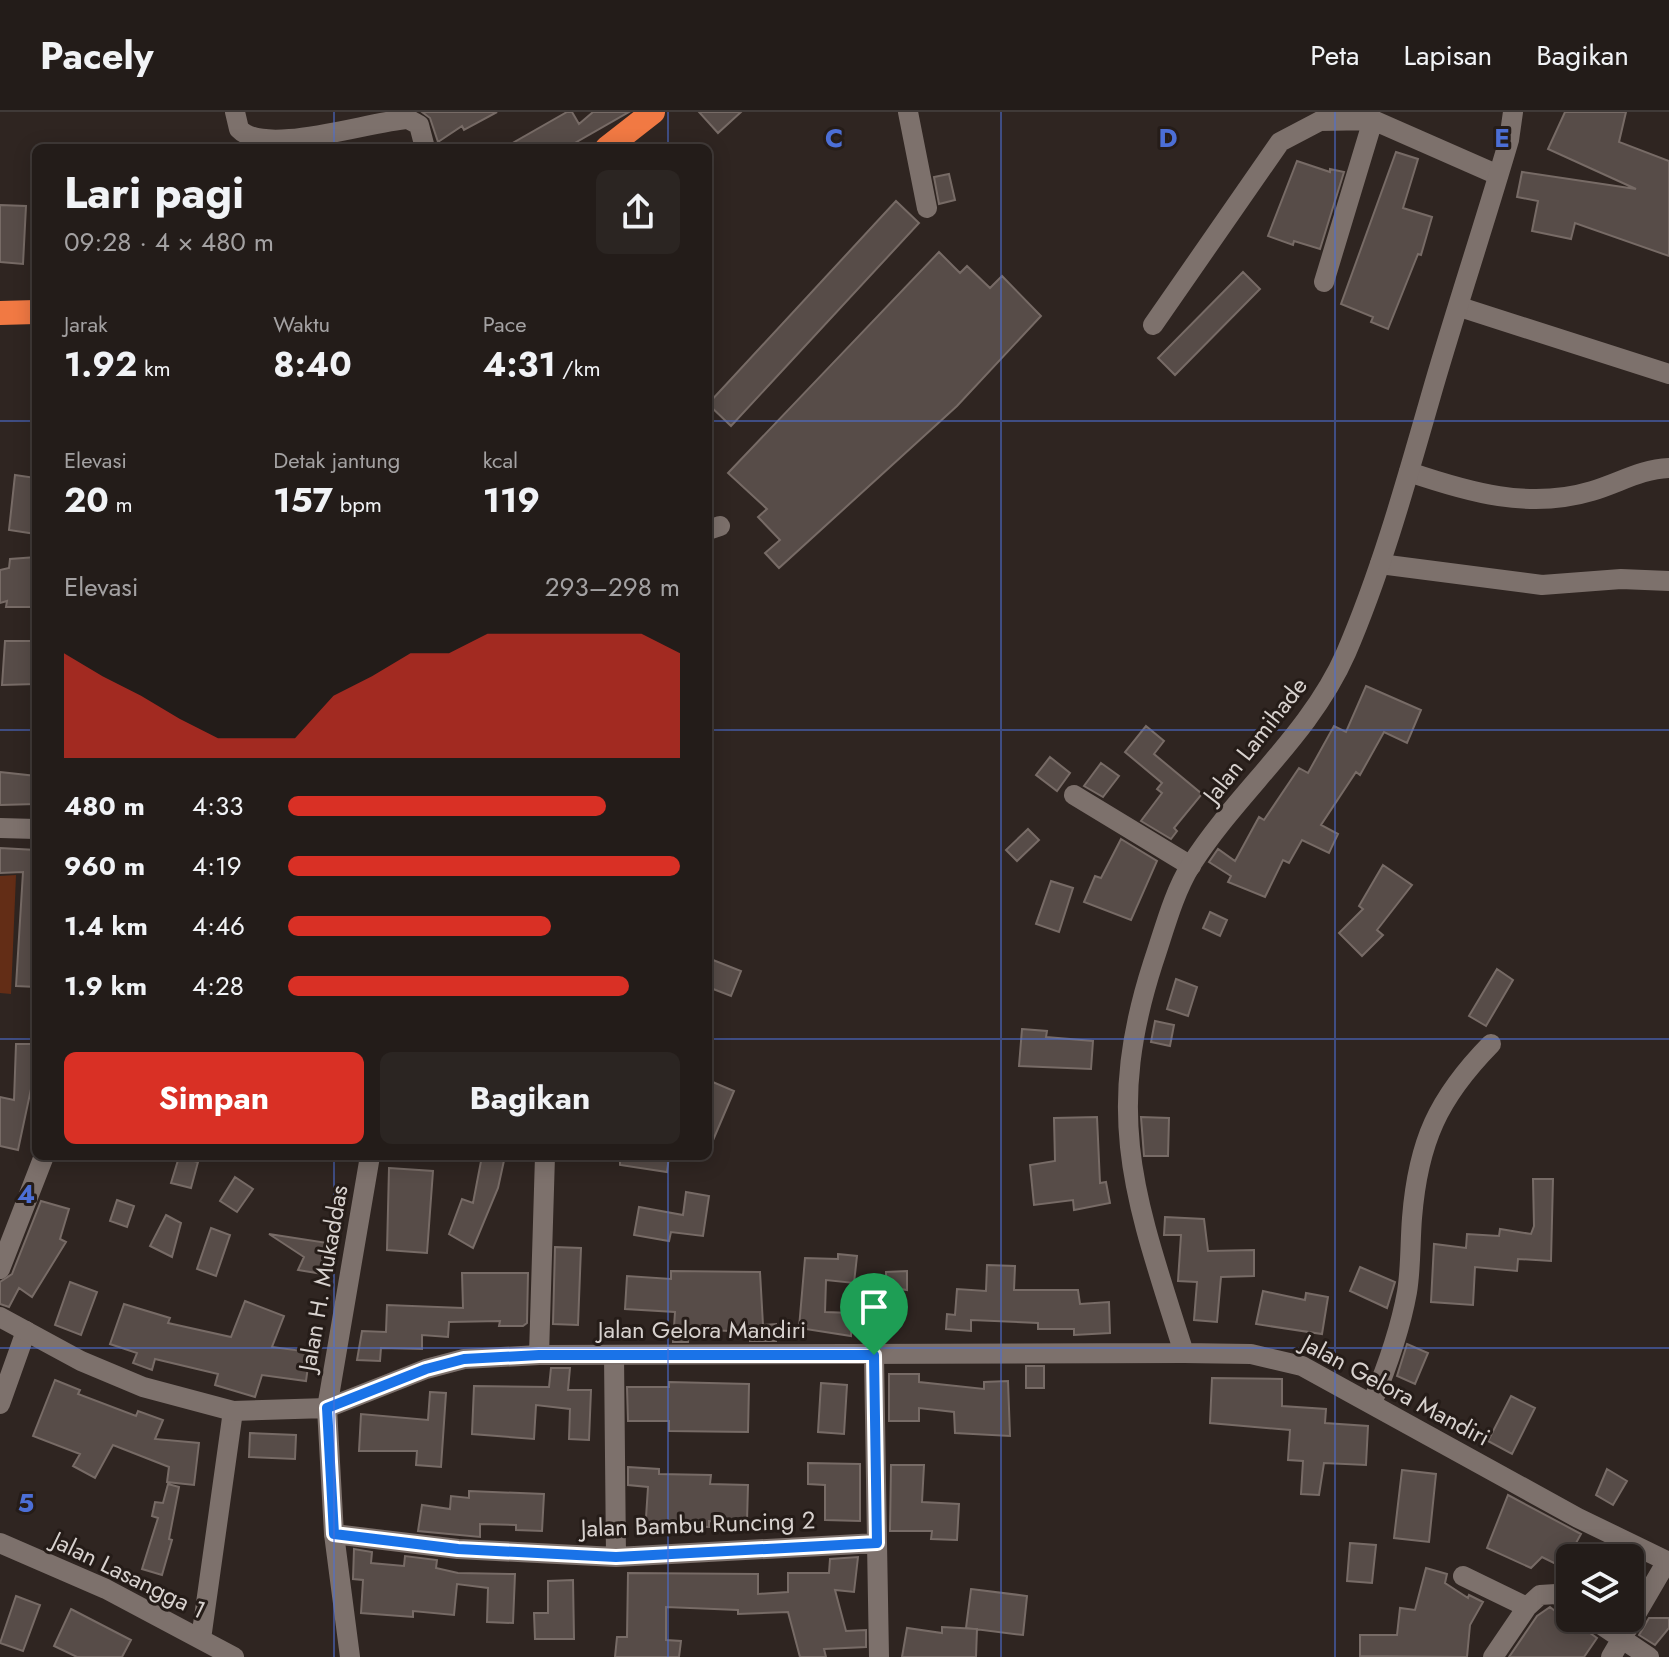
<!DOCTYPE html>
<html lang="id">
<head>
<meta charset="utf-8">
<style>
  body { margin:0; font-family:Jost,sans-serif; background:#2b2522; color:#f1f3f6; height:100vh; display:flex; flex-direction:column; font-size:30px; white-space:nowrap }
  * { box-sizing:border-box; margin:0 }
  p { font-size:26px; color:#a3a1a2 }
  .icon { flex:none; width:44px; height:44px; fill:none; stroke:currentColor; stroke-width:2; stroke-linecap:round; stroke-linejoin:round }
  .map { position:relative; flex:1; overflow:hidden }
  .panel { position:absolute; left:32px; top:32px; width:680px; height:1016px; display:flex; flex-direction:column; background:#231c19; border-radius:12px; box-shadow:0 4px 20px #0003,0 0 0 2px #403a38 }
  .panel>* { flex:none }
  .fabs { position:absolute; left:1556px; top:1432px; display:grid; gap:16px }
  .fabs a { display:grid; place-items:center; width:88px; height:88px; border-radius:12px; background:#231c19; box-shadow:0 4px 20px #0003,0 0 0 2px #403a38; font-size:40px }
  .pin { position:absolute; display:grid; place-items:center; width:68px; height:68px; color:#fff; margin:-82px -34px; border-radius:50% 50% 50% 0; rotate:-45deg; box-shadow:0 0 8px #0007 }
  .pin .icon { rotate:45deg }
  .round { display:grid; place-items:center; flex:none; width:84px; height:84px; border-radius:12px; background:#2b2522 }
  .headline { display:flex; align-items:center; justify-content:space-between; height:136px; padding:0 32px }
  h1 { font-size:44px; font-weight:700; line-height:60px }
  .metrics { display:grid; grid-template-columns:repeat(3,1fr); gap:12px; height:136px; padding:8px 32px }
  .metrics div { display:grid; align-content:center }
  .metrics b { font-size:34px; font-weight:700 }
  .metrics small { font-size:22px; font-weight:400 }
  .metrics p { font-size:22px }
  .chart { height:224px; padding:16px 32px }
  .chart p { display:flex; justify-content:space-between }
  .chart svg { width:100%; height:144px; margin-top:8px; fill:#d93025; opacity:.7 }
  .cta { display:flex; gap:16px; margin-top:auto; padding:16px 32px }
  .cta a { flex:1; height:92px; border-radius:12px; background:#d93025; color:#fff; font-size:32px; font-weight:700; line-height:92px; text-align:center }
  .cta a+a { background:#2b2522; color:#f1f3f6 }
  ul { padding:0 32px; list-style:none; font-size:26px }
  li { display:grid; grid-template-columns:128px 96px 1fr; align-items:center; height:60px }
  li i { height:20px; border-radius:10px; background:#d93025 }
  header { display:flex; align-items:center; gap:48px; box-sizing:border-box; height:112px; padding:0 40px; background:#231c19; border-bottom:2px solid #403a38 }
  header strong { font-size:38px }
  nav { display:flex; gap:44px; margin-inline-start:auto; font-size:28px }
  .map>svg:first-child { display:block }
</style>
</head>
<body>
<header>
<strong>Pacely</strong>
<nav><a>Peta</a><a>Lapisan</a><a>Bagikan</a></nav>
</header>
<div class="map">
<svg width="1669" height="1545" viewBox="0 0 1669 1545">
  <rect width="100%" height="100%" fill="#2f2521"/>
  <!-- green -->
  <path fill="#632d16" d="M16 763 11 882 0 881V764Z"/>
  <!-- building -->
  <path fill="#574c48" stroke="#776b66" stroke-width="2" d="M422 0H497L464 18 462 14 438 30 430 6Z
    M567 0H572L579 12 593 0H629L566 36H504Z
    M699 0H741L718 21Z
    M1565 0H1626L1619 30 1669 49V144L1575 111 1571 127 1532 119 1538 89 1517 85 1522 60 1636 77 1548 37Z
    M1396 40 1418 47 1403 96 1432 105 1421 143 1418 142 1388 217 1371 210 1373 205 1341 192Z
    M1297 49 1330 60V57L1344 60 1320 137 1294 129 1293 133 1268 124Z
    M949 62 955 88 939 92 934 65Z
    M896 89 919 111 731 314 708 292Z
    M0 93 26 94 23 152 0 150Z
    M939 140 960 161 967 154 990 176 1002 164 1041 204 957 294 779 456 765 441 780 428 758 405 767 397 728 361Z
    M1243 160 1260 177 1175 263 1158 246Z
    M15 363 36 366V422L9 418Z
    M36 445V495H6L7 489 0 491V458L9 456 10 447Z
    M5 529H32L36 572 2 573Z
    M1366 574 1421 598 1407 631 1384 620 1360 663 1356 660 1321 713 1338 722 1329 741 1302 728 1289 751 1283 748 1265 785 1228 770 1231 764 1209 750 1218 737 1235 749 1259 705 1264 708 1299 656 1308 661 1334 614 1346 620Z
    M1146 614 1164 629 1154 642 1202 682 1174 716 1177 719 1171 727 1141 709 1162 681 1157 677 1162 671 1125 640Z
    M1050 645 1070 661 1057 679 1036 663Z
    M1101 651 1119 664 1103 685 1084 674Z
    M0 660 36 664V692L0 693Z
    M1028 717 1039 728 1017 749 1006 738Z
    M1121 727 1157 749 1131 808 1084 790 1095 764 1101 766Z
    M0 736 36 738V875L16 874 23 760 0 761Z
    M1383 753 1412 773 1377 818 1383 823 1362 844 1339 821 1363 797 1359 794Z
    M1051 769 1073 776 1059 820 1036 812Z
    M1210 800 1227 808 1220 824 1203 816Z
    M708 846 741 859 731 884 708 875Z
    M1497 857 1513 868 1486 914 1469 904Z
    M1176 867 1197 875 1188 904 1167 897Z
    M1155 909 1174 913 1170 934 1151 930Z
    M1022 917 1047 919 1046 925 1093 929 1091 957 1019 954Z
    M16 932H36V977H31L18 1038 0 1034V985L14 988Z
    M708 968 734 979 708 1040Z
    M1097 1005 1100 1071 1106 1070 1110 1091 1074 1098 1073 1088 1034 1093 1030 1053 1055 1049 1054 1006Z
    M1141 1005 1169 1006 1168 1044H1144Z
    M482 1044H505L498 1076 473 1136 449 1122 462 1087 473 1091Z
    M620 1044H669L667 1060 620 1053Z
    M179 1045 198 1050 191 1076 171 1071Z
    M389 1056 433 1059 427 1141 387 1138Z
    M235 1065 253 1077 237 1100 220 1089Z
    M1533 1067H1553L1551 1149 1518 1147 1517 1159 1475 1155 1473 1193 1431 1190 1434 1132 1466 1136 1467 1122 1499 1124 1500 1117 1531 1122 1534 1114Z
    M686 1080 709 1084 703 1124 671 1120 669 1129 634 1123 639 1095 683 1103Z
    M117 1088 134 1094 127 1115 110 1109Z
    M41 1089 69 1097 60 1127 66 1130 32 1185 19 1176 9 1195 0 1192V1170L12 1162Z
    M166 1103 181 1111 172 1145 150 1134Z
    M1165 1105 1204 1107 1208 1139 1254 1138V1164L1221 1165 1217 1210 1194 1208 1197 1170 1178 1169 1181 1123H1164Z
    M211 1116 230 1123 216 1164 197 1157Z
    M269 1122 334 1132 329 1163 298 1158 304 1145Z
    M555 1135 581 1136 578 1213 553 1212Z
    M838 1142 857 1144 854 1171 826 1168 825 1200 852 1201 851 1224 799 1216 805 1146 838 1147Z
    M987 1153 1015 1154 1014 1178H1078L1080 1192 1109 1190 1110 1221 1074 1223V1217H1038V1211L971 1208V1219L946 1217 947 1202 955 1203 957 1177 986 1179Z
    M1360 1155 1395 1170 1387 1196 1350 1179Z
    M671 1159 760 1160 763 1213 776 1212V1229H750V1220L689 1217 688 1230H673L675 1200 625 1197 627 1164 671 1167Z
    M907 1159V1178L886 1175V1160Z
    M462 1161H528L527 1211 523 1214H499L500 1209 449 1210 448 1225 422 1223V1237L381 1236 380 1249 357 1248 362 1219 386 1220 387 1193 463 1196Z
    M70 1170 97 1180 81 1223 55 1213Z
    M1263 1179 1305 1188 1306 1181 1328 1185 1322 1222 1256 1212Z
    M245 1189 284 1204 272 1235 310 1240 306 1269 262 1263 255 1285 215 1273 218 1262 155 1247 152 1258 133 1251 137 1241 110 1232 124 1192 170 1206 168 1211 231 1225Z
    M1407 1232 1428 1241 1415 1272 1397 1264Z
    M1026 1254H1044V1276H1026Z
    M551 1256H570L568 1278H591L589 1328 569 1327 570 1297 536 1293 534 1327 472 1322 474 1274 549 1275Z
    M889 1262H919V1270L984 1277V1270L1008 1269 1010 1324 955 1321 954 1300 919 1296V1309H889Z
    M1212 1266 1282 1267V1294L1326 1297 1325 1311 1368 1314 1366 1353 1324 1351 1319 1383 1301 1382 1303 1349 1288 1348 1290 1318 1210 1311Z
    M55 1268 80 1278 78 1282 136 1304 138 1299 163 1308 155 1327 199 1331 194 1373 167 1370 169 1355 113 1333 95 1366 73 1354 80 1342 33 1324Z
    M669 1270 749 1272 748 1320 669 1319V1309H628L627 1275H669Z
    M821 1271 847 1273 844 1322 818 1320Z
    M430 1280 446 1281 441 1355 416 1353 417 1339H359L361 1302 428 1308Z
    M1511 1284 1535 1296 1512 1342 1488 1329Z
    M250 1321 296 1323 295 1347 249 1345Z
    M808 1351 860 1352V1409L825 1408V1373L808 1372Z
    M891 1353H924L922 1390 959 1392 957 1428 931 1427 932 1419H890Z
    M628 1355 659 1357V1362L711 1363 710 1372 748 1373 747 1410 709 1409V1415L661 1414V1422L645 1421 648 1375 628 1373Z
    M1607 1357 1627 1369 1613 1393 1596 1383Z
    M1402 1358 1436 1362 1429 1430 1394 1426Z
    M168 1372 179 1375 169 1427 172 1428 162 1463 142 1457 158 1406 152 1404 155 1390 163 1391Z
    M469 1379 544 1382 542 1419 516 1418V1413L480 1412V1425L418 1419 422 1393 450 1397 451 1384 469 1386Z
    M1508 1383 1581 1422 1570 1442V1459L1542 1445 1531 1456 1487 1436Z
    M1350 1431 1376 1433 1372 1471 1347 1469Z
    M354 1437 372 1440 371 1451 404 1454 405 1444 437 1448 436 1456 458 1461 515 1462 513 1511 487 1510 488 1476 457 1472 454 1503 413 1499V1505L361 1501 363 1468 353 1467Z
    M858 1445 854 1480 835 1478 846 1519 866 1518V1535L824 1537 826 1545H800L788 1500 738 1502V1498L666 1495V1528L681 1529 679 1545H615L617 1525H627L628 1461 758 1462V1482L788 1480V1461H829L830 1447Z
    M1426 1456 1447 1462 1445 1471 1468 1486 1469 1483 1483 1490 1470 1513 1467 1545 1360 1544V1523H1397L1400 1496 1415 1498Z
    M573 1468 574 1527H535L534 1501H548V1469Z
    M971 1477 1027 1484 1023 1523 966 1516Z
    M16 1484 40 1493 23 1539 0 1531Z
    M1550 1495 1564 1506H1578L1583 1516 1597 1526 1584 1545H1509L1537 1504Z
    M71 1497 131 1528 122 1545H77L54 1534Z
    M1649 1506H1669V1516L1655 1533 1639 1523Z
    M942 1515 977 1517 976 1545H902L907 1516 942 1521Z"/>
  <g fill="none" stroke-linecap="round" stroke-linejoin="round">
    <!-- street -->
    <path stroke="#7d716c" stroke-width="20" d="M235 0 239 17C265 45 370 9 408 7L419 13 425 36
      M908 0 927 96
      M1324 170 1373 8
      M1460 195 1669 262
      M1153 213 1280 30 1320 9 1373 8 1498 63
      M1409 360C1468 380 1529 398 1592 379 1619 371 1641 357 1669 356
      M708 418 720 414
      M1380 452 1542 473 1621 467 1669 469
      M1074 683 1191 754
      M0 716 36 717
      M0 1157 44 1044
      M539 1243 545 1044
      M614 1243 616 1445
      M1372 1291C1387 1255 1400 1219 1407 1180 1411 1156 1410 1131 1412 1106 1418 1030 1438 986 1491 932
      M0 1292 26 1219
      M327 1296 370 1044
      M334 1422 458 1437 616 1445 877 1431 874 1243
      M0 1431 106 1477 234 1545
      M877 1431 879 1545
      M1463 1464 1527 1495
      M1591 1506 1649 1545
      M201 1527 233 1299
      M1493 1545 1527 1495 1540 1483 1556 1482 1570 1491
      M1611 1545 1667 1449"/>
    <!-- secondary -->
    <path stroke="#7d716c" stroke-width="20" d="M0 1205 81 1249 143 1275 233 1299 327 1296 426 1257 464 1247 539 1243 1184 1241 1251 1242 1302 1254 1578 1406 1669 1450
      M1184 1241C1137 1091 1102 1009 1153 851 1164 819 1173 782 1191 753 1238 679 1310 623 1346 541 1383 455 1408 363 1434 273 1458 191 1485 110 1509 28L1513 0
      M327 1296 334 1422 350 1545"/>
    <!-- highway -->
    <path stroke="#f17943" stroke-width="24" d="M607 36 653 0
      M0 201 36 200"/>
  </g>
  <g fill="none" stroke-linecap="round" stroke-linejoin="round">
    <!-- route casing -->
    <g stroke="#fff" stroke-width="16">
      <path id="route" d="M539 1243H874L877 1431 616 1445 458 1437 334 1422 327 1296 426 1257 464 1247Z"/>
    </g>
    <!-- route -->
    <use href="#route" stroke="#1a73e8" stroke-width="10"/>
  </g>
  <!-- grid -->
  <path fill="none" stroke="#4c6fd6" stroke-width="2" stroke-opacity="0.55" d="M334 0V36M668 0V36M1001 0V1545M1335 0V1545M0 309H36M708 309H1669M0 618H36M708 618H1669M0 927H36M708 927H1669M334 1044V1545M668 1044V1545M0 1236H1669"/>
  <g text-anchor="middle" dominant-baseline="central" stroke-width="6" stroke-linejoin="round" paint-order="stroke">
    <!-- street labels -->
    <g font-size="24" fill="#d8d2cf" stroke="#251c18">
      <text transform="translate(1255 628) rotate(-52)">Jalan Lamihade</text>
      <text transform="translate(323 1166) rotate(-80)">Jalan H. Mukaddas</text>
      <text x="702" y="1217">Jalan Gelora Mandiri</text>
      <text transform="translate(1396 1278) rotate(28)">Jalan Gelora Mandiri</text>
      <text transform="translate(698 1412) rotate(-2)">Jalan Bambu Runcing 2</text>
      <text transform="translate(129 1463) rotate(26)">Jalan Lasangga 1</text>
    </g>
  </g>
  <g font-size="26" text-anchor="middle" font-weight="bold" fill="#4c6fd6" stroke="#251c18" stroke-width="6" stroke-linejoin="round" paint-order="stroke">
    <text x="834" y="35">C</text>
    <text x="1168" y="35">D</text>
    <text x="1502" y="35">E</text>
    <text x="26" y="1091">4</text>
    <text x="26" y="1400">5</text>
  </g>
</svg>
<div class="fabs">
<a><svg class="icon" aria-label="layers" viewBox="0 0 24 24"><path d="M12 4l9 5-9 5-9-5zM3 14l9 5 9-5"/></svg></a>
</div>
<div class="pin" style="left:874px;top:1243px;background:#1e9e55"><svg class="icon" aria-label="arrive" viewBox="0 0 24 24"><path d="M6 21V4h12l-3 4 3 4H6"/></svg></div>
<section class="panel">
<div class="headline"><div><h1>Lari pagi</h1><p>09:28 · 4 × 480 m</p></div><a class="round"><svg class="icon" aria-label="share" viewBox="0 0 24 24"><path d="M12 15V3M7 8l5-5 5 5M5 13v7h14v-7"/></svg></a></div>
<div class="metrics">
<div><p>Jarak</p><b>1.92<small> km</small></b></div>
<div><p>Waktu</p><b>8:40</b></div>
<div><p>Pace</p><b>4:31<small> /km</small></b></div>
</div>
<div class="metrics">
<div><p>Elevasi</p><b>20<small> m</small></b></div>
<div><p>Detak jantung</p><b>157<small> bpm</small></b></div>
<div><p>kcal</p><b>119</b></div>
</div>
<div class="chart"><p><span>Elevasi</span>293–298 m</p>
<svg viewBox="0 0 160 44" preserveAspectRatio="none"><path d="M0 44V12L10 19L20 25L30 32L40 38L50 38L60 38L70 25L80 19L90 12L100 12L110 6L120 6L130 6L140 6L150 6L160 12V44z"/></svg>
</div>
<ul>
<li><b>480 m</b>4:33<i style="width:81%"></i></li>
<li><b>960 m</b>4:19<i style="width:100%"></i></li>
<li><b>1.4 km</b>4:46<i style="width:67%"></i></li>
<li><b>1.9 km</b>4:28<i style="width:87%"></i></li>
</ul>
<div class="cta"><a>Simpan</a><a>Bagikan</a></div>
</section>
</div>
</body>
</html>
